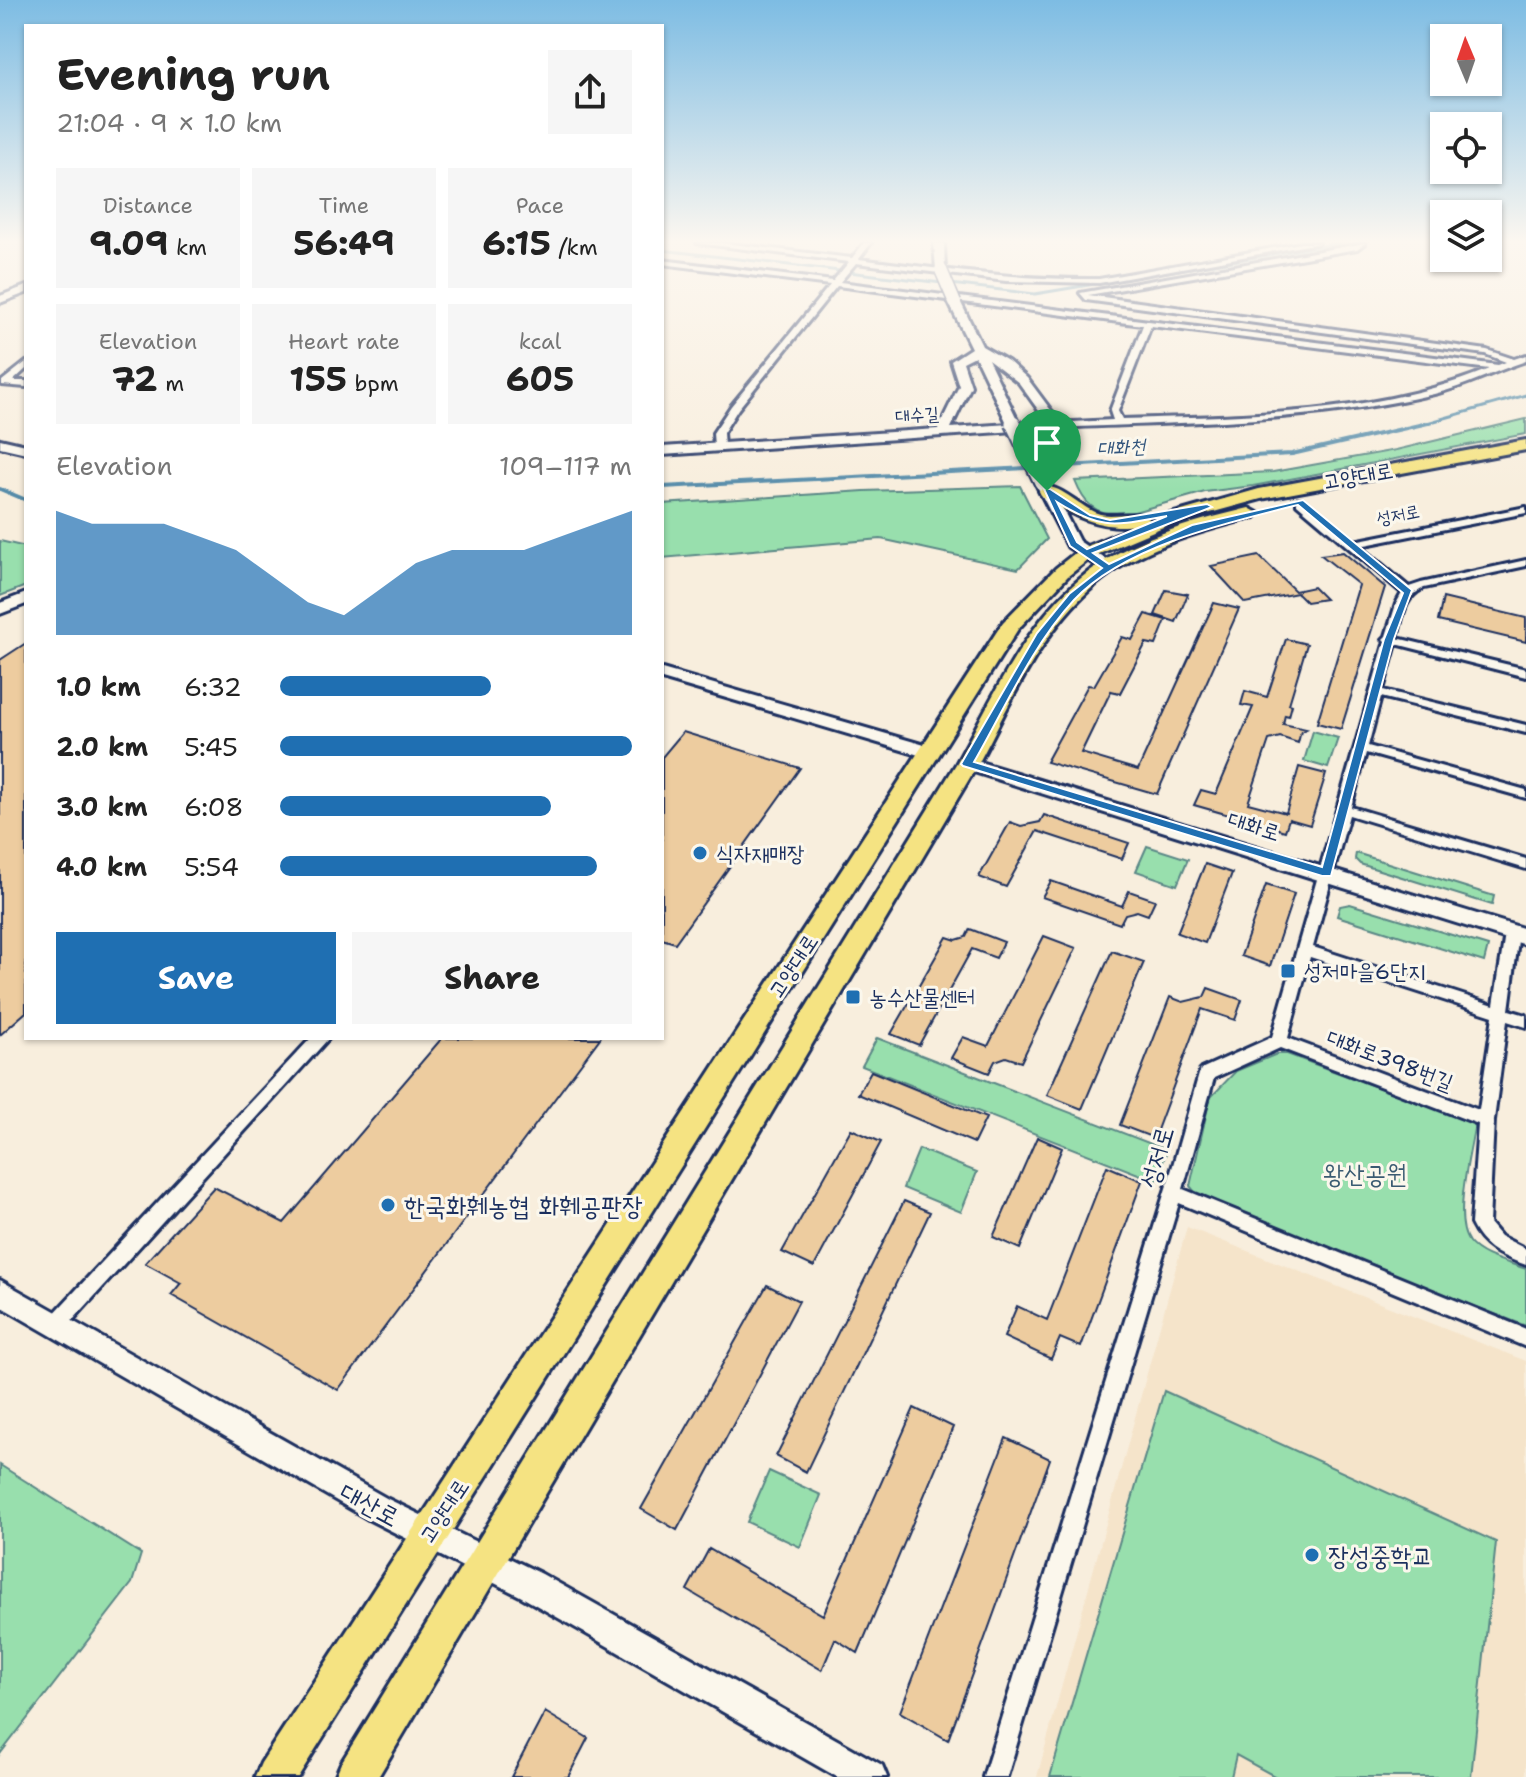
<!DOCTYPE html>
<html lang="en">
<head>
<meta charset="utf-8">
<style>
  body { margin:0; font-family:"Shantell Sans","Poor Story",sans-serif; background:#f6f6f6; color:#222; height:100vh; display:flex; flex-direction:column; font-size:30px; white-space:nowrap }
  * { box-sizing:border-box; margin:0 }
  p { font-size:26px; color:#767676 }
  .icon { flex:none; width:44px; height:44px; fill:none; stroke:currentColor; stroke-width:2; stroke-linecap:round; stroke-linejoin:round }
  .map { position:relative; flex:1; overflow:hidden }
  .panel { position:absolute; left:24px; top:24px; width:640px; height:1016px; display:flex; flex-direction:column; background:#fff; border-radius:0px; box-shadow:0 2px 6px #0004 }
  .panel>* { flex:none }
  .needle { width:52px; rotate:358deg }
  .controls { position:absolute; left:1430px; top:24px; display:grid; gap:16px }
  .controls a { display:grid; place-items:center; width:72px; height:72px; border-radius:0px; background:#fff; box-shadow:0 2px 6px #0004; font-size:40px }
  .pin { position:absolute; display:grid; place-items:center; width:68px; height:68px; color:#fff; margin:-82px -34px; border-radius:50% 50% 50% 0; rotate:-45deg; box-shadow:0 0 8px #0007 }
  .pin .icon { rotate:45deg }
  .round { display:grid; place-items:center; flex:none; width:84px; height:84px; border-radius:0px; background:#f6f6f6 }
  .headline { display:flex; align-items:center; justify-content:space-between; height:136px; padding:0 32px }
  h1 { font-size:44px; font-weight:700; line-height:60px }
  .metrics { display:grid; grid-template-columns:repeat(3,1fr); gap:12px; height:136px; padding:8px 32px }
  .metrics div { display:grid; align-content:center; border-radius:0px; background:#f6f6f6; text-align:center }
  .metrics b { font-size:34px; font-weight:700 }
  .metrics small { font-size:22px; font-weight:400 }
  .metrics p { font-size:22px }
  .chart { height:224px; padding:16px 32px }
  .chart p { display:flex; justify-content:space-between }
  .chart svg { width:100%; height:144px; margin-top:8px; fill:#1f6fb2; opacity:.7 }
  .action { display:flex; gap:16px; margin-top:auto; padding:16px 32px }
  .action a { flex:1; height:92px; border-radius:0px; background:#1f6fb2; color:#fff; font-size:32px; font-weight:700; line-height:92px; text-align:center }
  .action a+a { background:#f6f6f6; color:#222 }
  ul { padding:0 32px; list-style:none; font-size:26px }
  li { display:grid; grid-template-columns:128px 96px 1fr; align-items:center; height:60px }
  li i { height:20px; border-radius:10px; background:#1f6fb2 }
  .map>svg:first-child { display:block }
</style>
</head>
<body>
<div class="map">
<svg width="1526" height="1777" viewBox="0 0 1526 1777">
  <rect width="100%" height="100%" fill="#f8eedd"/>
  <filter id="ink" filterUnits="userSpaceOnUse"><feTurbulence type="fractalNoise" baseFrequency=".0125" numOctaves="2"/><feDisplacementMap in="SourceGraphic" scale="16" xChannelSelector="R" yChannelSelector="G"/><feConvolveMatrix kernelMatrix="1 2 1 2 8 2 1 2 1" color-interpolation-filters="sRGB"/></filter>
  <g filter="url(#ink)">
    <!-- built -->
    <path fill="#f5e4ca" d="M1187 1227 1526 1361V1777H1037Z"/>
    <!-- green -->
    <path fill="#98dfad" stroke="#5a8786" stroke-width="2" d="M1526 419V434L1253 486 1205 492 1120 516C1095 514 1084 504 1075 481L1273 472 1396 450Z
      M1020 486 1047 539 1018 569 881 539 662 558V504L864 491Z
      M0 541 26 547V586L0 596Z
      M1313 731 1338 738 1328 768 1304 761Z
      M1147 846 1188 859 1177 885 1136 871Z
      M1356 853 1494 896 1492 905 1360 864 1355 859Z
      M1350 904 1488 946 1484 962 1337 916 1340 906Z
      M877 1038 1167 1150 1156 1181 862 1066Z
      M1277 1054H1287L1475 1123C1471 1150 1452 1220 1469 1242 1481 1257 1508 1262 1526 1269V1326L1203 1202 1190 1186 1210 1098 1236 1071Z
      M919 1149 977 1172 961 1212 903 1188Z
      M1164 1391 1496 1542 1471 1777H1276L1236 1755 1231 1777H1050Z
      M0 1465 141 1554 132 1583 0 1754Z
      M769 1471 821 1495 800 1547 747 1522Z"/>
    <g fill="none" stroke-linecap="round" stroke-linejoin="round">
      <!-- stream-far1 -->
      <path stroke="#558ba9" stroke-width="3" d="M662 250 1035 294 1340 243
        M1420 425 1526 395"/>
      <!-- stream -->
      <path stroke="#558ba9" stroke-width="4" d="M662 487 1292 454 1428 423
        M0 489 26 500"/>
    </g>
    <!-- building -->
    <path fill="#edcc9f" stroke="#1b2f5e" stroke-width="2" d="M1343 552 1385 587 1341 729 1317 723 1359 585 1321 555Z
      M1259 556 1295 591 1313 587 1325 599 1306 602 1297 593 1245 603 1211 566Z
      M1166 590 1188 594 1176 622 1155 615Z
      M1443 598 1526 618V642L1438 621Z
      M1214 603 1239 609 1157 794 1046 762 1088 685 1094 686 1122 637 1132 640 1146 614 1166 620 1156 645 1146 643 1120 693 1111 691 1081 753 1138 770Z
      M1286 639 1307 644 1289 704 1292 705 1289 716 1285 715 1283 724 1306 729 1301 731 1298 743 1280 737 1269 740 1248 803 1286 813 1299 767 1326 774 1310 825 1289 819 1285 831 1194 805 1201 790 1216 794 1253 707 1241 705 1245 691 1267 697Z
      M26 643V1012L0 1035V660Z
      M683 732 800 768 675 943 662 939V757Z
      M1044 815 1129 843 1122 859 1037 831 1006 887 979 877 1010 822 1021 826 1040 822Z
      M1205 864 1232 873 1205 943 1177 933Z
      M1051 881 1122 906 1129 891 1155 900 1148 915 1137 911 1125 914 1120 924 1042 897Z
      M1266 885 1294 894 1270 966 1241 956Z
      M970 929 1004 942 996 958 972 949 919 1045 891 1034 947 937 956 940 966 937Z
      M1044 936 1076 948 1021 1062 1006 1057 995 1061 989 1073 951 1058 963 1037 988 1046Z
      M1112 951 1144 962 1082 1109 1047 1095Z
      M1208 988 1242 1000 1235 1020 1202 1009 1154 1138 1120 1125 1170 997 1183 1002 1204 997Z
      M442 1038H600L338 1390 171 1295 181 1283 145 1263 214 1187 284 1223Z
      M871 1071 986 1118 974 1143 858 1094Z
      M851 1129 881 1142 814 1267 782 1252Z
      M1037 1137 1062 1148 1020 1249 993 1237Z
      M1107 1166 1142 1181 1081 1347 1060 1338 1051 1359 1004 1337 1017 1306 1047 1320Z
      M904 1201 930 1212 806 1472 776 1456Z
      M767 1285 799 1301 677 1530 641 1509Z
      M914 1408 953 1427 858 1653 835 1639 822 1670 687 1590 709 1549 823 1615Z
      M1006 1438 1050 1459 948 1740 900 1712Z
      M545 1712 588 1738 568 1777H511Z"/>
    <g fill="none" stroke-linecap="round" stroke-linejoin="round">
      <!-- street casing -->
      <g stroke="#1b2f5e" stroke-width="6">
        <path id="street" d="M697 243H723L852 258 864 243H871L859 259C939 269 1018 280 1099 279L1301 243H1319L1099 283 1006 281 856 263 840 282 1498 365 1506 362 1485 354 1086 300 1080 293 1365 243 1357 249 1088 295 1487 350 1514 359 1526 355V361C1495 371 1466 386 1434 394 1310 423 1182 422 1056 428L1053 427V423L1113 420 1110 411 1143 325 837 286 738 409 723 433 724 447 719 450 714 447 713 433 731 406 830 285 662 264V260L833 281 849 262ZM1151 326 1489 369C1374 416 1244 415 1122 419L1118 411Z
          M26 362V369L13 381H26V387L2 385V381Z
          M1300 499 1354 541 1526 507V513L1360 546 1409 587 1421 583 1526 560V566L1424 588C1403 598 1403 616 1397 638L1526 669V677L1396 644 1383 690 1526 725V733L1381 697 1368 746 1526 790V798L1366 753 1351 807 1526 859V869L1349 815 1313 947 1494 1005 1505 933 1507 929H1517L1519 933 1509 1010 1526 1015V1027L1507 1021 1494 1120 1489 1223 1500 1236 1526 1249V1265C1501 1256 1483 1249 1471 1224L1478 1124 1280 1048 1214 1078 1183 1189 1526 1329V1347L1179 1203 1007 1777H983L1171 1172 1199 1074 1201 1069 1272 1037 1385 641 1383 639 1386 636 1396 604 1402 593 1297 504V500ZM1310 957 1493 1016 1479 1110 1288 1038Z
          M311 1038H329L63 1331 56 1334 49 1331 47 1325 49 1319Z"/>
      </g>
      <!-- secondary casing -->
      <g stroke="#1b2f5e" stroke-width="6">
        <path id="secondary" d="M934 243H944L945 272 936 270Z
          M26 286V293L0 303V296Z
          M955 300 961 303 982 346 1008 361 1027 378 1062 425 1061 428 662 455V447L938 429 959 386 951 361 971 348 949 303ZM975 356 1006 421 1009 424 951 428 971 386 963 362ZM988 359 1019 383 1047 422 1017 424 1018 421Z
          M0 439 26 445V453L0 447Z
          M1042 478 1049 482 1079 541 1114 565V571H1104L1068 547 1035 482Z
          M26 593V604L0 614V603Z
          M662 669 935 748 938 752 929 758 662 679Z
          M967 758 1526 929V945L961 768 958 764 961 760Z
          M0 1280 388 1499 542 1574 882 1765 887 1777H837L520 1596 368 1519 0 1306Z"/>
      </g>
      <!-- primary casing -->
      <g stroke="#1b2f5e" stroke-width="6">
        <path id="primary" d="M1526 440V450L1261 499 1170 524 1092 557 1068 576 1018 629 298 1777H255L261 1763 1003 622 1056 568 1080 549 1138 525C1099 530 1072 516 1041 495L1039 491 1041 487C1059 483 1080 507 1097 513 1112 519 1142 508 1150 520L1259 489Z
          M1249 508 1258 513 1255 517C1200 531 1138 548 1094 586 1040 632 1011 703 978 764L378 1777H335L341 1763 956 764C992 700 1024 625 1081 578 1127 539 1192 522 1249 508Z"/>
      </g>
      <!-- street -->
      <use href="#street" fill="#fbf7ec" fill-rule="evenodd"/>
      <!-- secondary -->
      <use href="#secondary" fill="#fbf7ec" fill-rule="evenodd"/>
      <!-- primary -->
      <use href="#primary" fill="#f5e382" fill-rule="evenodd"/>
      <!-- secondary-bridge-far1 casing -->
      <g stroke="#1b2f5e" stroke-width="15" stroke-linecap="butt">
        <path id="secondary-bridge-far1" d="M941 270 955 303
          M1012 421 1014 425"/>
      </g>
      <!-- secondary-bridge casing -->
      <g stroke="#1b2f5e" stroke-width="19" stroke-linecap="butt">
        <path id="secondary-bridge" d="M1013 423 1042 482"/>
      </g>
      <!-- secondary-bridge-far1 -->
      <use href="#secondary-bridge-far1" stroke="#fbf7ec" stroke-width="12"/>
      <!-- secondary-bridge -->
      <use href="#secondary-bridge" stroke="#fbf7ec" stroke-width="15"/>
    </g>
  </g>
  <!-- sky -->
  <linearGradient id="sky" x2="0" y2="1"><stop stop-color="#7dbce3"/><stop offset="0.49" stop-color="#fcf7f0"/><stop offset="1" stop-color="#fcf7f0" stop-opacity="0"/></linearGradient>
  <rect width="1526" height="492" fill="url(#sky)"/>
  <!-- route -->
  <path fill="#1f6fb2" stroke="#fff" stroke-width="2" fill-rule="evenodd" d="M1044 489H1050L1090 515 1110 520 1207 504 1212 507 1093 553 1109 564 1192 525 1303 500 1412 590 1394 639 1331 876H1322L963 766 961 764 1037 633 1069 594 1102 568 1070 546ZM1057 502C1103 531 1115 525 1167 516L1087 549 1077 542ZM1298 505 1403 593 1384 639 1322 867 974 762C1005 708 1032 646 1074 600 1124 546 1229 522 1298 505Z"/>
  <!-- markers -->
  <g fill="#1f6fb2" stroke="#fbf7ec" stroke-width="3">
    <circle cx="700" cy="853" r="8"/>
    <rect x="1280" y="963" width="16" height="16" rx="4"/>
    <rect x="845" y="989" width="16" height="16" rx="4"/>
    <circle cx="388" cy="1205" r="8"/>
    <circle cx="1312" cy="1555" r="8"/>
  </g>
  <g text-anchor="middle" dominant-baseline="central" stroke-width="6" stroke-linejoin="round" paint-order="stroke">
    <!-- far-street labels -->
    <g font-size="18" fill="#1b2f5e" stroke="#fbf7ec">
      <text transform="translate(917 415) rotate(-4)">대수길</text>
      <text transform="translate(1398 515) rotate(-11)">성저로</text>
    </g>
    <!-- far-water labels -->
    <g font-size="20" font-style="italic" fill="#33567d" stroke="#fbf7ec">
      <text transform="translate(1121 447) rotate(-3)">대화천</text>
    </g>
    <!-- street labels -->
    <g font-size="22" fill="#1b2f5e" stroke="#fbf7ec">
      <text transform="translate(1358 476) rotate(-10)">고양대로</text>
      <text transform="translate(1254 826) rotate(17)">대화로</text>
      <text transform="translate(793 966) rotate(-57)">고양대로</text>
      <text transform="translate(1390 1060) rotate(21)">대화로398번길</text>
      <text transform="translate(444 1511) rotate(-57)">고양대로</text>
    </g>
    <!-- poi labels -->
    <g font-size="22" fill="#1b2f5e" stroke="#fbf7ec" text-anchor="start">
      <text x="716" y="853">식자재매장</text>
      <text x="1304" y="971">성저마을6단지</text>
      <text x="869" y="997">농수산물센터</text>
    </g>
    <!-- near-street labels -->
    <g font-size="26" fill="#1b2f5e" stroke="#fbf7ec">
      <text transform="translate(1156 1157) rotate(-74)">성저로</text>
      <text transform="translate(370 1504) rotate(28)">대산로</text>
    </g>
    <!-- near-park labels -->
    <g font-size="26" fill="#3a5b72" stroke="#fbf7ec">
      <text x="1365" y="1173">왕산공원</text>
    </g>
    <!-- near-poi labels -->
    <g font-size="26" fill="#1b2f5e" stroke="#fbf7ec" text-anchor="start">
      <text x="404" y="1205">한국화훼농협 화훼공판장</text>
      <text x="1328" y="1555">장성중학교</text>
    </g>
  </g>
</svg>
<div class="controls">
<a><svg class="needle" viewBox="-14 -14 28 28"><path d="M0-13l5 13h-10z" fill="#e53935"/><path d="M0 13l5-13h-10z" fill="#767676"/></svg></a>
<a><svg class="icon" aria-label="locate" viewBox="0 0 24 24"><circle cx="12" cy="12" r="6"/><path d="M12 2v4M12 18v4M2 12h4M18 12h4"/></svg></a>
<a><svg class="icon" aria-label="layers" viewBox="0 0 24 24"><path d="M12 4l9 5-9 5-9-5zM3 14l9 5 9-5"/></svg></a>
</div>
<div class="pin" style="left:1047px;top:491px;background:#1e9e55"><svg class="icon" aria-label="arrive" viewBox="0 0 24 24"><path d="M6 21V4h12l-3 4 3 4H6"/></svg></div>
<section class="panel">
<div class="headline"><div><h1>Evening run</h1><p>21:04 · 9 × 1.0 km</p></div><a class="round"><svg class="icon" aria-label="share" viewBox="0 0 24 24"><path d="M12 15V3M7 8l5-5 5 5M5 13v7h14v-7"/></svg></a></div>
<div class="metrics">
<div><p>Distance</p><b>9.09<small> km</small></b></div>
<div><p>Time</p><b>56:49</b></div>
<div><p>Pace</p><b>6:15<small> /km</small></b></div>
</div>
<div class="metrics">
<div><p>Elevation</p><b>72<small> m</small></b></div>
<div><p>Heart rate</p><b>155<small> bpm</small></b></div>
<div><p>kcal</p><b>605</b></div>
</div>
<div class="chart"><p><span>Elevation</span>109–117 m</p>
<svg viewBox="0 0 160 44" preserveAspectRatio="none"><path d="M0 44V6L10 10L20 10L30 10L40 14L50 18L60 26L70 34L80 38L90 30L100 22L110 18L120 18L130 18L140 14L150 10L160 6V44z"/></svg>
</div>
<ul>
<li><b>1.0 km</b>6:32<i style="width:60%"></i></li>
<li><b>2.0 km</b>5:45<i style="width:100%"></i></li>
<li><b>3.0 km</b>6:08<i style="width:77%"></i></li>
<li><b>4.0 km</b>5:54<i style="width:90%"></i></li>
</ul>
<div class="action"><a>Save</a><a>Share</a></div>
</section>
</div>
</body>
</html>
